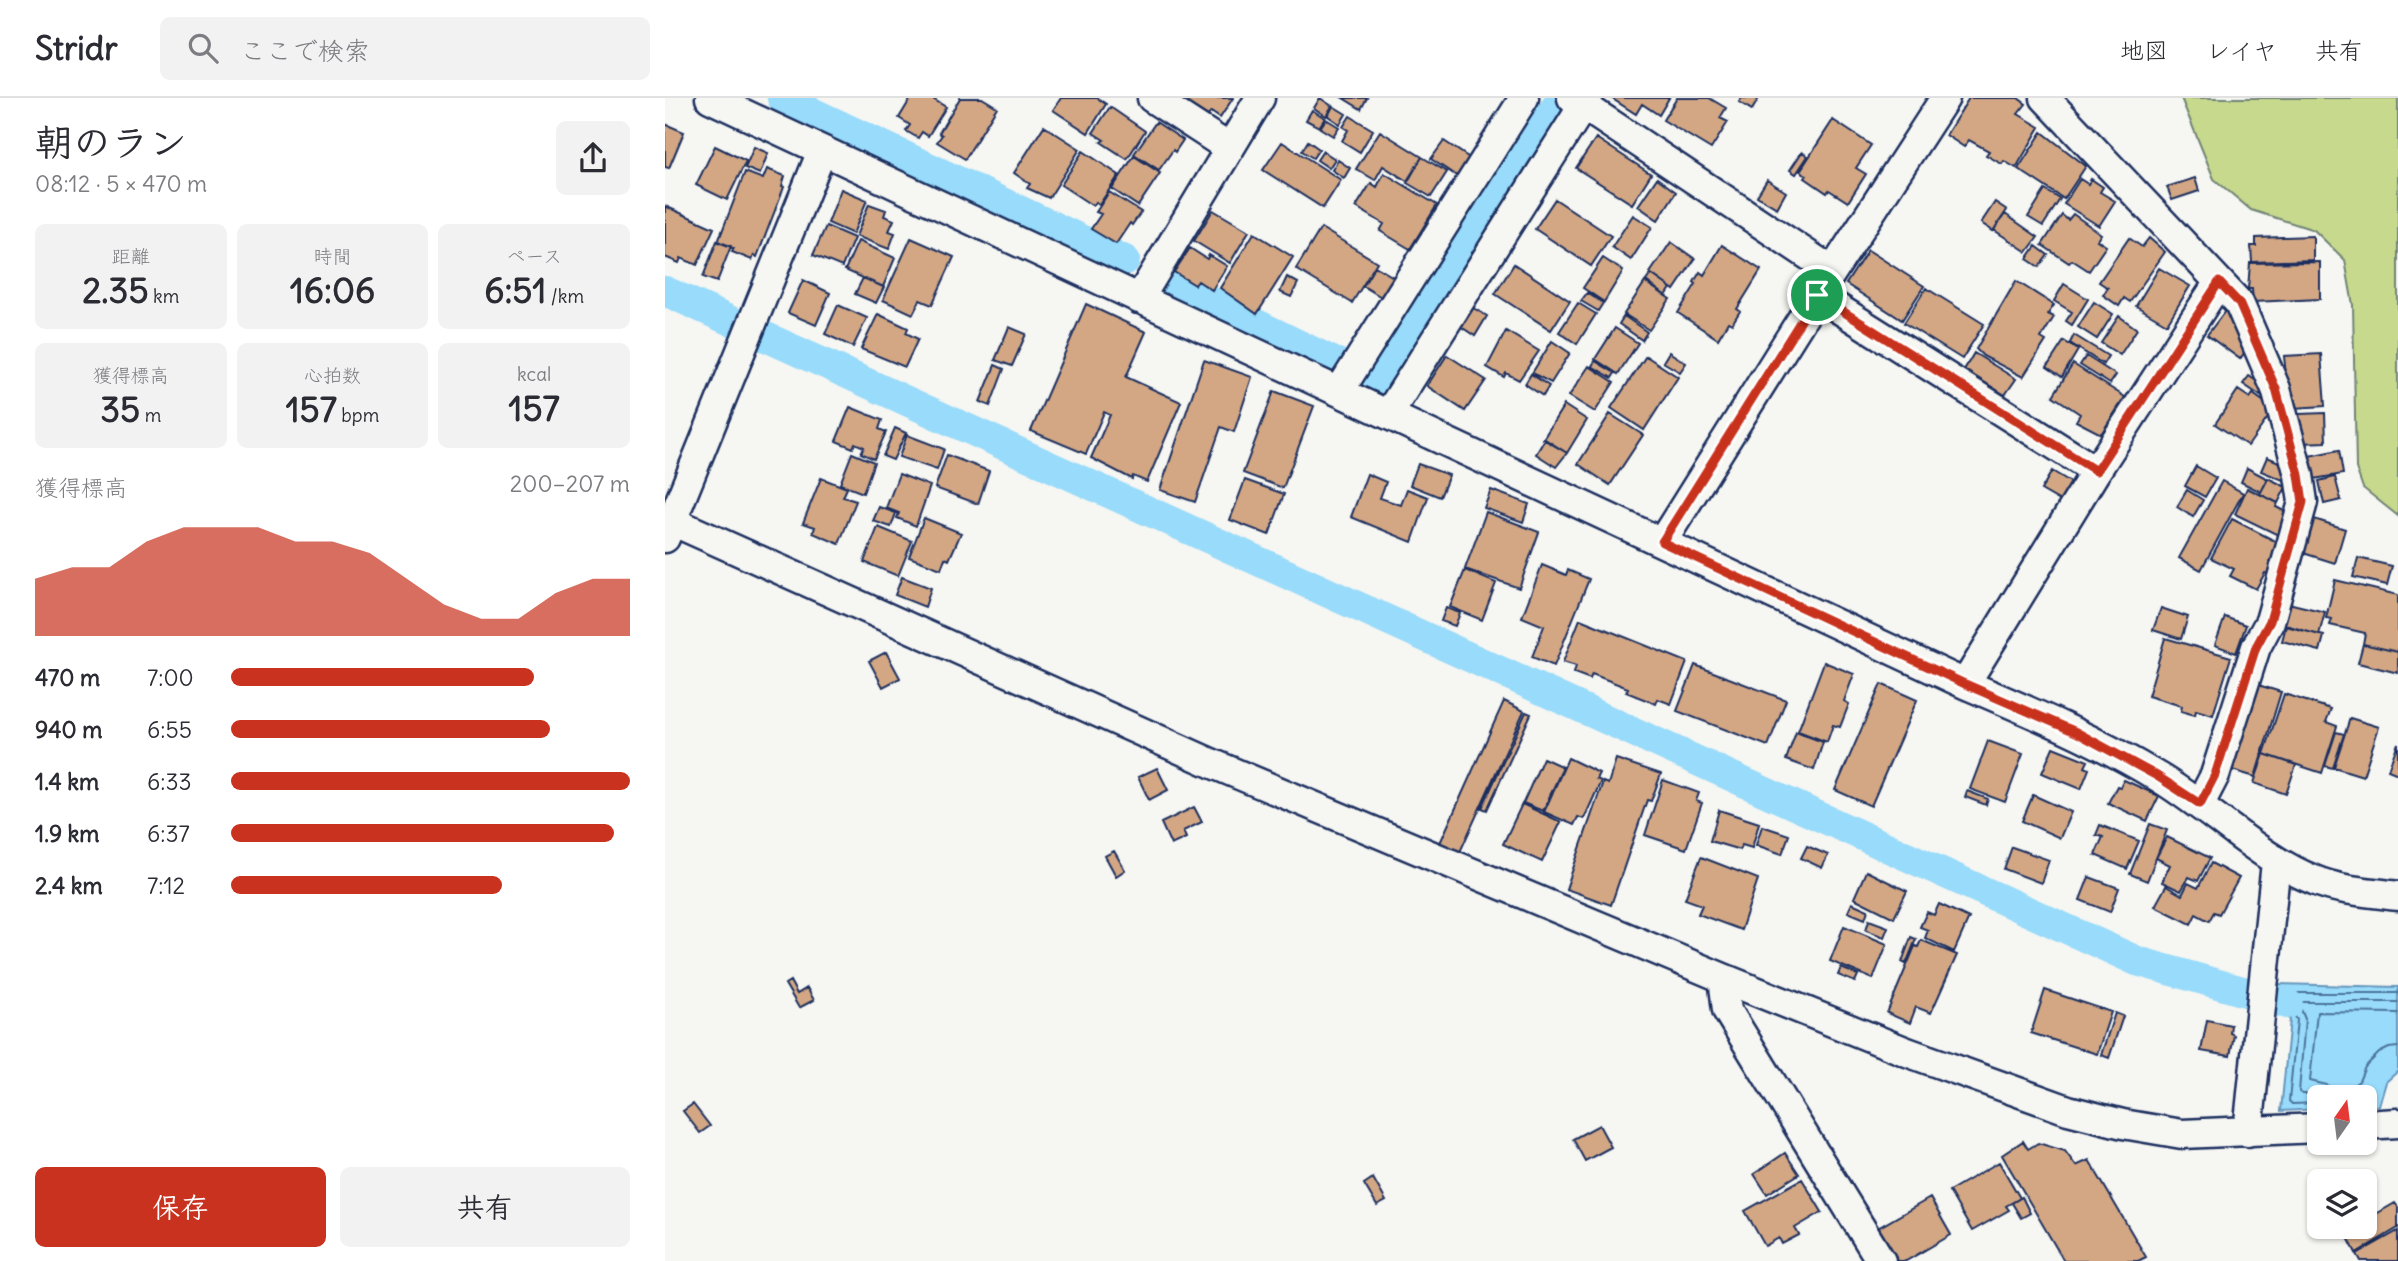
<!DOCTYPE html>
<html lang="ja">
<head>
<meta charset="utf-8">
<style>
  body { margin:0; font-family:Delius,"Klee One",sans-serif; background:#f2f2f3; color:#2b2b33; height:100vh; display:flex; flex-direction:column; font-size:26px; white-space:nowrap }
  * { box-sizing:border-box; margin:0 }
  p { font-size:23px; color:#7c7c81 }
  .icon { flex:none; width:38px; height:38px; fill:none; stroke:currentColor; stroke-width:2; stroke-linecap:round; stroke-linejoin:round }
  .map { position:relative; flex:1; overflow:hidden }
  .sheet { display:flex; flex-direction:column; background:#fff; width:665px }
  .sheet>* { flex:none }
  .needle { width:46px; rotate:14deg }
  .controls { position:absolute; left:1642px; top:987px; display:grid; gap:14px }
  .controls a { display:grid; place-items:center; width:70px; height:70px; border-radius:10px; background:#fff; box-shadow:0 2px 5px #0004; font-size:35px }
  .pin { position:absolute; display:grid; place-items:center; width:60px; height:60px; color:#fff; margin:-30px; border:4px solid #fff; border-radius:50%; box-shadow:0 2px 7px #0007 }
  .round { display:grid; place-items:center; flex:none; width:74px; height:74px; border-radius:10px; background:#f2f2f3 }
  .head { display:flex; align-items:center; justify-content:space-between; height:119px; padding:0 35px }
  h1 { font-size:38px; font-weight:700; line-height:52px }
  .figures { display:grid; grid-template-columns:repeat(3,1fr); gap:10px; height:119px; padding:7px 35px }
  .figures div { display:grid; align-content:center; border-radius:10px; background:#f2f2f3; text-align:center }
  .figures b { font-size:35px; font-weight:700 }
  .figures small { font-size:19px; font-weight:400 }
  .figures p { font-size:19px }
  .chart { height:196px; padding:14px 35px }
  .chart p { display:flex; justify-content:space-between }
  .chart svg { width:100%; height:126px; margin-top:7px; fill:#c8321e; opacity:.7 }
  .cta { display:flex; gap:14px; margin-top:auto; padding:14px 35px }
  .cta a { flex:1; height:80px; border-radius:10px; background:#c8321e; color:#fff; font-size:28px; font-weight:700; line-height:80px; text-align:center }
  .cta a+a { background:#f2f2f3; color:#2b2b33 }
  ul { padding:0 35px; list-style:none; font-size:23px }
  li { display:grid; grid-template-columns:112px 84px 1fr; align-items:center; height:52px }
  li i { height:18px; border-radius:9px; background:#c8321e }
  header { display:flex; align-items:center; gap:42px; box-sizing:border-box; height:98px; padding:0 35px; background:#fff; border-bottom:2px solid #e1e1e2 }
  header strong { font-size:33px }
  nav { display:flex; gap:38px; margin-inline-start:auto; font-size:24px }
  .search { width:490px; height:63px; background:#f2f2f3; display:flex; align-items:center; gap:18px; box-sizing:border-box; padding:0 24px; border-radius:10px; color:#7c7c81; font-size:26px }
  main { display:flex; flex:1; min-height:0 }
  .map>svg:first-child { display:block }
</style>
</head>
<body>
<header>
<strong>Stridr</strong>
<div class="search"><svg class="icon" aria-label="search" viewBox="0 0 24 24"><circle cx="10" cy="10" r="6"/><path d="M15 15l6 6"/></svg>ここで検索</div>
<nav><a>地図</a><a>レイヤ</a><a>共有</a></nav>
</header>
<main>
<section class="sheet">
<div class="head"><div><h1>朝のラン</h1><p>08:12 · 5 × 470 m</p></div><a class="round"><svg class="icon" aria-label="share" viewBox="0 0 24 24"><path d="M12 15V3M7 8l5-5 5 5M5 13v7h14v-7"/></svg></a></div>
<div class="figures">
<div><p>距離</p><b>2.35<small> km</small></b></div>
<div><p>時間</p><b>16:06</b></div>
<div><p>ペース</p><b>6:51<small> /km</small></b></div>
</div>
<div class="figures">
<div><p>獲得標高</p><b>35<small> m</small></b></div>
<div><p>心拍数</p><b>157<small> bpm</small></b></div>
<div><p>kcal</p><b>157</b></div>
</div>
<div class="chart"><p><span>獲得標高</span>200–207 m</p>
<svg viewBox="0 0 160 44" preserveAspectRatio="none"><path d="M0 44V24L10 20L20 20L30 11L40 6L50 6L60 6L70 11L80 11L90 15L100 24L110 33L120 38L130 38L140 29L150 24L160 24V44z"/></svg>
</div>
<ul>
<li><b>470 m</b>7:00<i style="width:76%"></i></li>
<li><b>940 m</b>6:55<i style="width:80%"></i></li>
<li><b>1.4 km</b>6:33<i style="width:100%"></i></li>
<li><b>1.9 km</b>6:37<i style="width:96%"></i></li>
<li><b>2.4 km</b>7:12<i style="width:68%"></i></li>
</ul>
<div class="cta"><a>保存</a><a>共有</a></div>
</section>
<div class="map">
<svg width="1733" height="1163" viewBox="0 0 1733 1163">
  <rect width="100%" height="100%" fill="#f6f6f2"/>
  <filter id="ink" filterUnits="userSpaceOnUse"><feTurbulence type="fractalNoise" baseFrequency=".0143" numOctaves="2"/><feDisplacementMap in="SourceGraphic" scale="14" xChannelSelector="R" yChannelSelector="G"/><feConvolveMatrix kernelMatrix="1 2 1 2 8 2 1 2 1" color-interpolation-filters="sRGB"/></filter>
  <g filter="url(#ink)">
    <!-- green -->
    <path fill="#c7d98d" stroke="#718476" stroke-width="2" d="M1516 0H1733V418L1698 390 1691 370 1688 207 1680 162 1649 132 1586 112 1549 81Z"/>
    <!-- water -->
    <path fill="#98dbfa" stroke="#6696bc" stroke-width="2" d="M1613 886 1733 889V973L1721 984 1714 1008 1699 1009V999H1654V1011L1616 1013 1625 921 1607 915Z"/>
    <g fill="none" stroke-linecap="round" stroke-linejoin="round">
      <!-- shore -->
      <path stroke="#4d749c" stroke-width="2" d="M1733 915 1652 914 1645 983 1662 987 1677 996 1694 983 1700 969 1714 955 1724 950 1733 949
        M1662 999 1654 996H1637L1634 994 1640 921 1633 904H1733
        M1654 1005 1627 1006 1624 1003 1632 922 1628 915 1616 910 1619 895H1733"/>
      <!-- canal -->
      <path stroke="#98dbfa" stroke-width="30" d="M117 0 460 162
        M506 184 667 263 716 281 896 0
        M0 193 1472 863 1623 906"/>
    </g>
    <!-- building -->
    <path fill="#d3a784" stroke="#1b2f5e" stroke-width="2" d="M246 0H266L281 9 263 38 257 34 253 40 241 33 245 27 234 20Z
      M295 0H317L332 9 300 61 272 44 277 37 274 35Z
      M396 0H432L441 6 423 35 388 12Z
      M521 0H568L555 20 546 14 543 18 519 3Z
      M655 0 667 8 661 18 649 10Z
      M678 0H702L696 11Z
      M946 0H1004L994 17 977 6 971 16Z
      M1012 0H1044L1061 10 1055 20 1063 24 1046 51 998 22Z
      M1077 0H1094L1087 12 1074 4Z
      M1304 0H1353L1361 6 1353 16 1375 29 1351 70 1339 63 1337 66 1321 57 1324 53 1304 42 1299 49 1281 37Z
      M668 8 681 16 675 26 663 18Z
      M445 9 480 33 462 61 436 44 439 42 428 35Z
      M647 12 660 20 654 29 641 22Z
      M685 18 708 32 695 54 677 43 683 32 678 29Z
      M661 21 674 29 668 38 655 30Z
      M1168 22 1206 47 1191 70 1201 76 1183 104 1164 92 1162 95 1140 80 1142 77 1135 73Z
      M491 24 518 42 510 54 508 52 494 72 469 56Z
      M0 26 19 34 4 70 0 69Z
      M379 28 415 51 384 100 362 90 365 86 349 75Z
      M715 33 757 59 742 83 718 68 710 82 691 71Z
      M1377 34 1421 68 1399 101 1353 71Z
      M931 40 986 76 967 106 911 70Z
      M643 43 654 51 648 60 637 53Z
      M779 43 806 61 793 79 766 61Z
      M617 44 676 82 658 110 598 72Z
      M50 48 81 63 62 102 31 87Z
      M89 49 103 55 95 76 80 70Z
      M418 53 454 77 434 107 431 104 428 108 396 87Z
      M658 53 670 61 664 70 652 62Z
      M1137 54 1143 58 1131 76 1125 72Z
      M469 58 495 75 473 108 447 91Z
      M757 59 782 74 766 99 742 85Z
      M673 62 685 70 679 80 667 72Z
      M102 71 120 78 117 88 119 89 92 159 89 157 87 162 67 154 69 150 53 144 80 74 98 81Z
      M719 75 772 107 745 151 715 133 719 126 691 109 706 85 712 89Z
      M992 80 1011 94 993 122 973 108Z
      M1530 80 1534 93 1507 102 1502 89Z
      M1415 81 1423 86 1426 81 1438 89 1435 94 1450 103 1434 128 1399 106Z
      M1102 82 1121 94 1112 110 1092 98Z
      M176 91 202 102 188 136 163 125Z
      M1380 92 1395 101 1378 128 1363 119Z
      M444 94 476 114 467 127 465 125 451 146 426 131 436 116 431 114Z
      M890 101 946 138 926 168 870 131Z
      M1330 104 1342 112 1328 133 1316 125Z
      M204 106 221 112 219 118 229 122 224 133 230 135 224 151 191 138Z
      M0 108 49 130 32 167 16 160 14 165 0 159Z
      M548 112 584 133 565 165 529 143Z
      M1340 116 1373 139 1362 154 1329 132Z
      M1408 116 1436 136 1432 142 1441 148 1424 173 1407 162 1404 165 1377 147 1397 117 1403 122Z
      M968 117 987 129 966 162 947 149Z
      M161 128 189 140 177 169 148 157Z
      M656 130 712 164 687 205 631 171Z
      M589 135 628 159 592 216 555 190Z
      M1648 138V162L1587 164 1586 148H1591V140Z
      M246 140 289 159 267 207 255 202 248 216 218 202Z
      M1464 140 1477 149 1484 140 1500 154 1465 204 1459 200 1454 208 1438 197 1443 190 1434 184Z
      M52 143 66 148 52 184 38 179Z
      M193 143 230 160 218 189 180 172Z
      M1006 144 1030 161 1009 192 985 175Z
      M1057 147 1096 172 1072 211 1075 213 1067 226 1063 224 1053 241 1013 215 1031 186 1029 184 1035 174 1039 177Z
      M1371 148 1383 157 1374 169 1362 161Z
      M525 150 542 161 544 157 562 168 547 192 533 183 530 187 509 174Z
      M1203 152 1259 188 1237 222 1181 186Z
      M938 160 958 173 939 204 918 190Z
      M1655 164V201L1588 204 1587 191H1583L1585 165Z
      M849 166 905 203 886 232 830 196Z
      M710 168 730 180 718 200 698 188Z
      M1494 170 1525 188 1502 226 1471 208Z
      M986 176 1006 190 1001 198 981 183Z
      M622 179 633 185 626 199 615 194Z
      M198 180 219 189 211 205 190 196Z
      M138 182 165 195 151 227 123 215Z
      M1351 183 1389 207 1383 216 1389 219 1376 240 1381 243 1358 279 1318 258 1311 251Z
      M980 184 1005 201 984 232 959 216Z
      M1399 186 1423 201 1407 227 1401 223 1407 214 1389 203Z
      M1261 190 1319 226 1297 261 1239 225Z
      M922 195 938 205 933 213 916 203Z
      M1429 204 1448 216 1432 241 1413 229Z
      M913 205 931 216 912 246 894 234Z
      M421 206 481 234 461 279 516 304 482 384 468 378 467 381 426 360 445 317 439 314 421 356 366 333Z
      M173 207 202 220 188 249 160 236Z
      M803 207 822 218 810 238 792 226Z
      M1563 209 1584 248 1575 261 1542 237Z
      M213 216 243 230 241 235 253 241 240 269 196 251Z
      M959 218 982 234 977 242 954 226Z
      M1454 218 1472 231 1455 257 1436 245Z
      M344 229 361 236 347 268 330 262Z
      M950 230 973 245 953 276 930 261Z
      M841 233 874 253 854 282 841 275 839 279 822 269Z
      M1409 237 1443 258 1438 266 1405 245Z
      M887 243 905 255 886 285 867 275Z
      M1399 243 1413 252 1397 279 1382 269Z
      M1004 254 1021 265 1015 274 998 264Z
      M1309 255 1351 281 1340 297 1299 272Z
      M1656 256 1660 308 1628 310 1624 307 1619 258Z
      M782 257 821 282 800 313 762 288Z
      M981 258 1013 279 979 332 946 310Z
      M1421 258 1451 277 1445 286 1415 267Z
      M539 262 587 279 569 334 556 329 530 404 495 392Z
      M930 263 950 275 947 280 927 268Z
      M1408 266 1460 299 1436 336 1411 323 1415 316 1388 298Z
      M330 267 339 271 325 308 315 304Z
      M924 268 949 284 930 314 904 298Z
      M866 276 884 288 878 298 860 286Z
      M1584 278 1603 291 1597 299 1578 286Z
      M1573 292 1585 300 1588 296 1609 311 1583 348 1550 326Z
      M609 293 649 308 618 390 578 375Z
      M899 307 922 322 902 355 878 341Z
      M185 309 217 322 214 331 221 334 209 361 196 355 199 349 190 345 188 350 171 343Z
      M1660 315 1661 344 1635 345 1634 316Z
      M945 316 978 337 945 387 913 366Z
      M230 330 241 335 228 362 218 358Z
      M242 337 279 351 272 372 234 359Z
      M880 341 902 355 891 369 871 356Z
      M1674 352 1678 376 1643 382 1639 359Z
      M187 355 209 364 198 395 175 386Z
      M282 357 324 373 313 406 270 390Z
      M1602 359 1624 368 1618 382 1596 373Z
      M753 366 784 377 775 399 745 387Z
      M1531 368 1551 380 1540 399 1520 388Z
      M1582 370 1603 381 1596 394 1576 384Z
      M1387 373 1407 385 1397 404 1376 392Z
      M234 376 265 388 251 428 232 420 234 415 221 410Z
      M702 376 721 384 715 400 736 407 742 391 763 399 747 444 686 419Z
      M1670 379 1676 402 1659 406 1654 383Z
      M156 380 182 390 178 399 191 403 174 446 148 435 150 429 138 425Z
      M1603 380 1621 389 1613 405 1595 396Z
      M580 382 619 396 604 437 565 422Z
      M1557 383 1578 395 1536 472 1514 460Z
      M1582 390 1613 405 1611 409 1623 415 1613 437 1570 416Z
      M826 392 864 406 858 424 819 410Z
      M1522 392 1538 402 1528 419 1512 409Z
      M214 409 231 415 226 429 208 423Z
      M821 414 874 434 854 490 800 471Z
      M259 420 296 435 284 462 280 460 276 471 244 459Z
      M1646 420 1680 431 1670 465 1635 454Z
      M1567 421 1618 447 1605 477 1600 475 1591 491 1565 478 1569 471 1546 460Z
      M213 429 247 443 233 478 199 464Z
      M1693 460 1727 468 1722 487 1688 479Z
      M877 467 901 477 903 472 924 481 889 568 867 559 879 528 857 519Z
      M800 472 831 485 817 522 785 509Z
      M237 479 266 490 260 509 230 497Z
      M1670 482 1733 497V554L1698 546 1700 535 1665 527 1667 521 1661 520Z
      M1619 504 1660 514 1654 537 1614 525Z
      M781 510 795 515 790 528 776 523Z
      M1496 510 1523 519 1516 541 1488 532Z
      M1560 519 1581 527 1571 555 1550 547Z
      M915 521 1022 564 1006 606 993 601 991 606 961 594 963 590 927 576 925 581 909 575 911 568 898 564Z
      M1621 528 1659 538 1655 553 1617 543Z
      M1500 540 1566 559 1548 617 1531 612 1530 617 1516 613 1517 608 1483 598Z
      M1698 546 1733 554V575L1693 565Z
      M221 554 235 580 218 589 204 563Z
      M1159 564 1189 576 1179 603 1184 606 1175 629 1168 627 1162 644 1133 633Z
      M1030 567 1121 602 1103 648 1012 613Z
      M1216 586 1252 602 1206 708 1170 692Z
      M1593 587 1616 594 1590 679 1567 672Z
      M1619 596 1666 611 1661 624 1672 628 1657 675 1599 656Z
      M839 603 859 613 795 754 775 745Z
      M861 614 866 616 822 712 817 710Z
      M1685 620 1714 629 1698 678 1669 669Z
      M1131 634 1158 644 1149 672 1121 662Z
      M1671 634 1679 636 1668 670 1660 668Z
      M1323 643 1358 656 1340 704 1305 691Z
      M1733 645V676L1723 672Z
      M1388 649 1423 663 1420 669 1424 671 1416 691 1377 675Z
      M1599 656 1631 667 1621 696 1589 685Z
      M878 660 898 669 878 713 858 705Z
      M903 660 934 675 931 681 936 683 919 721 913 719 909 727 879 714Z
      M951 661 996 676 986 703 982 702 946 807 901 791 938 684 943 686Z
      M492 670 503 692 484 702 473 679Z
      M998 682 1034 695 1031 703 1037 705 1021 751 980 737Z
      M1459 682 1494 698 1482 723 1443 705 1452 688 1455 689Z
      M1302 693 1323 701 1321 707 1300 699Z
      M1368 697 1406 714 1395 740 1357 723Z
      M857 706 896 724 877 764 838 746Z
      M529 709 537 724 518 733 521 740 506 747 496 725Z
      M1054 712 1094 725 1087 750 1077 747 1075 752 1045 743Z
      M1485 726 1502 732 1482 783 1465 776Z
      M1435 727 1474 743 1462 771 1430 757 1438 739 1431 737Z
      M1097 728 1124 737 1117 756 1091 747Z
      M1502 739 1545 760 1533 783 1524 779 1516 793 1497 784 1505 767 1491 760Z
      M1142 748 1163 757 1157 770 1136 760Z
      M1347 749 1384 762 1376 785 1339 771Z
      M449 753 460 772 451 778 440 758Z
      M1036 759 1093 781 1076 832 1033 816 1037 807 1020 801Z
      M1546 765 1574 780 1554 816 1549 814 1544 823 1531 816 1526 826 1490 808 1501 788 1517 797 1523 785 1533 790Z
      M1201 773 1242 793 1229 820 1189 800Z
      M1424 779 1454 790 1445 814 1415 802Z
      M1187 805 1203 812 1200 821 1183 814Z
      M1274 806 1304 820 1289 854 1260 840 1263 832 1255 829 1262 814 1269 817Z
      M1204 822 1223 829 1219 839 1201 832Z
      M1179 828 1222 846 1208 881 1165 863Z
      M1246 839 1251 841 1241 866 1237 864Z
      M1256 842 1292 857 1266 915 1251 909 1245 925 1222 915 1250 848 1253 849Z
      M1176 870 1193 877 1190 884 1173 877Z
      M125 883 132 896 142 890 149 902 134 910 120 886Z
      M1380 892 1446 914 1432 956 1366 935Z
      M1450 915 1458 918 1444 960 1436 957Z
      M1542 922 1566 927 1565 935 1569 937 1565 958 1536 953Z
      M28 1006 45 1028 35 1035 18 1013Z
      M934 1027 946 1049 920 1063 908 1041Z
      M1358 1043 1363 1051 1373 1045 1400 1053 1411 1068 1424 1062 1481 1159 1473 1163H1399L1337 1057Z
      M1120 1055 1134 1076 1102 1096 1089 1076Z
      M1334 1064 1355 1100 1341 1108 1344 1112 1307 1133 1284 1093Z
      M708 1080 721 1103 712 1108 699 1086Z
      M1137 1081 1157 1114 1130 1130 1134 1137 1117 1146 1114 1140 1100 1148 1080 1113Z
      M1357 1099 1365 1115 1356 1120 1347 1105Z
      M1265 1100 1286 1137 1241 1163H1222L1206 1134Z
      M1730 1105 1733 1109V1130L1691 1155 1680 1134 1689 1129H1699V1123Z
      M1733 1133V1163H1696L1692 1156Z"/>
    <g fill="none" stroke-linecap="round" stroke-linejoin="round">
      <!-- minor casing -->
      <g stroke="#1b2f5e" stroke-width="33">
        <path id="minor" d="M45 0 1300 586C1366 614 1432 642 1493 679 1545 710 1595 761 1649 782 1675 793 1705 794 1733 798
          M487 0 564 50
          M907 0 1167 173
          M1380 0 1574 205 1611 291 1634 377 1638 404 1605 523 1591 549 1550 677 1535 706
          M1152 197 1431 373
          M474 201 595 0
          M675 292 859 0
          M724 315 923 0
          M0 420 546 665 1058 880 1242 954 1403 1012 1458 1026 1517 1036 1654 1030
          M0 440 157 53
          M997 444 1152 197 1280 0
          M1300 586 1431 373 1554 184
          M1058 880 1062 912 1216 1163
          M1699 1027 1733 1025
          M1583 1034 1611 764"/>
      </g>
      <!-- minor -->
      <use href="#minor" stroke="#f6f6f2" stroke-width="28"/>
    </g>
  </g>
  <g fill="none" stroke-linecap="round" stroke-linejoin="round" filter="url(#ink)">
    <!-- route casing -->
    <g stroke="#fff" stroke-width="14">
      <path id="route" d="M1554 184 1574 205 1611 291 1634 377 1638 404 1605 523 1591 549 1550 677 1535 706 1492 678 1411 634 1300 586 997 444 1152 197 1431 373Z"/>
    </g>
    <!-- route -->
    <use href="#route" stroke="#c8321e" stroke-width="9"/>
  </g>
</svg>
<div class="controls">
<a><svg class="needle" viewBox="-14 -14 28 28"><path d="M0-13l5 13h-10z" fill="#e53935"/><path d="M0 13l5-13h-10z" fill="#7c7c81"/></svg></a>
<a><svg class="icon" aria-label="layers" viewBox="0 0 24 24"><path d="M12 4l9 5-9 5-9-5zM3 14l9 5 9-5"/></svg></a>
</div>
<div class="pin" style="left:1152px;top:197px;background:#1e9e55"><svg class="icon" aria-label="arrive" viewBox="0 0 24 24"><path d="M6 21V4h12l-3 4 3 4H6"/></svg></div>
</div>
</main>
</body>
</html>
